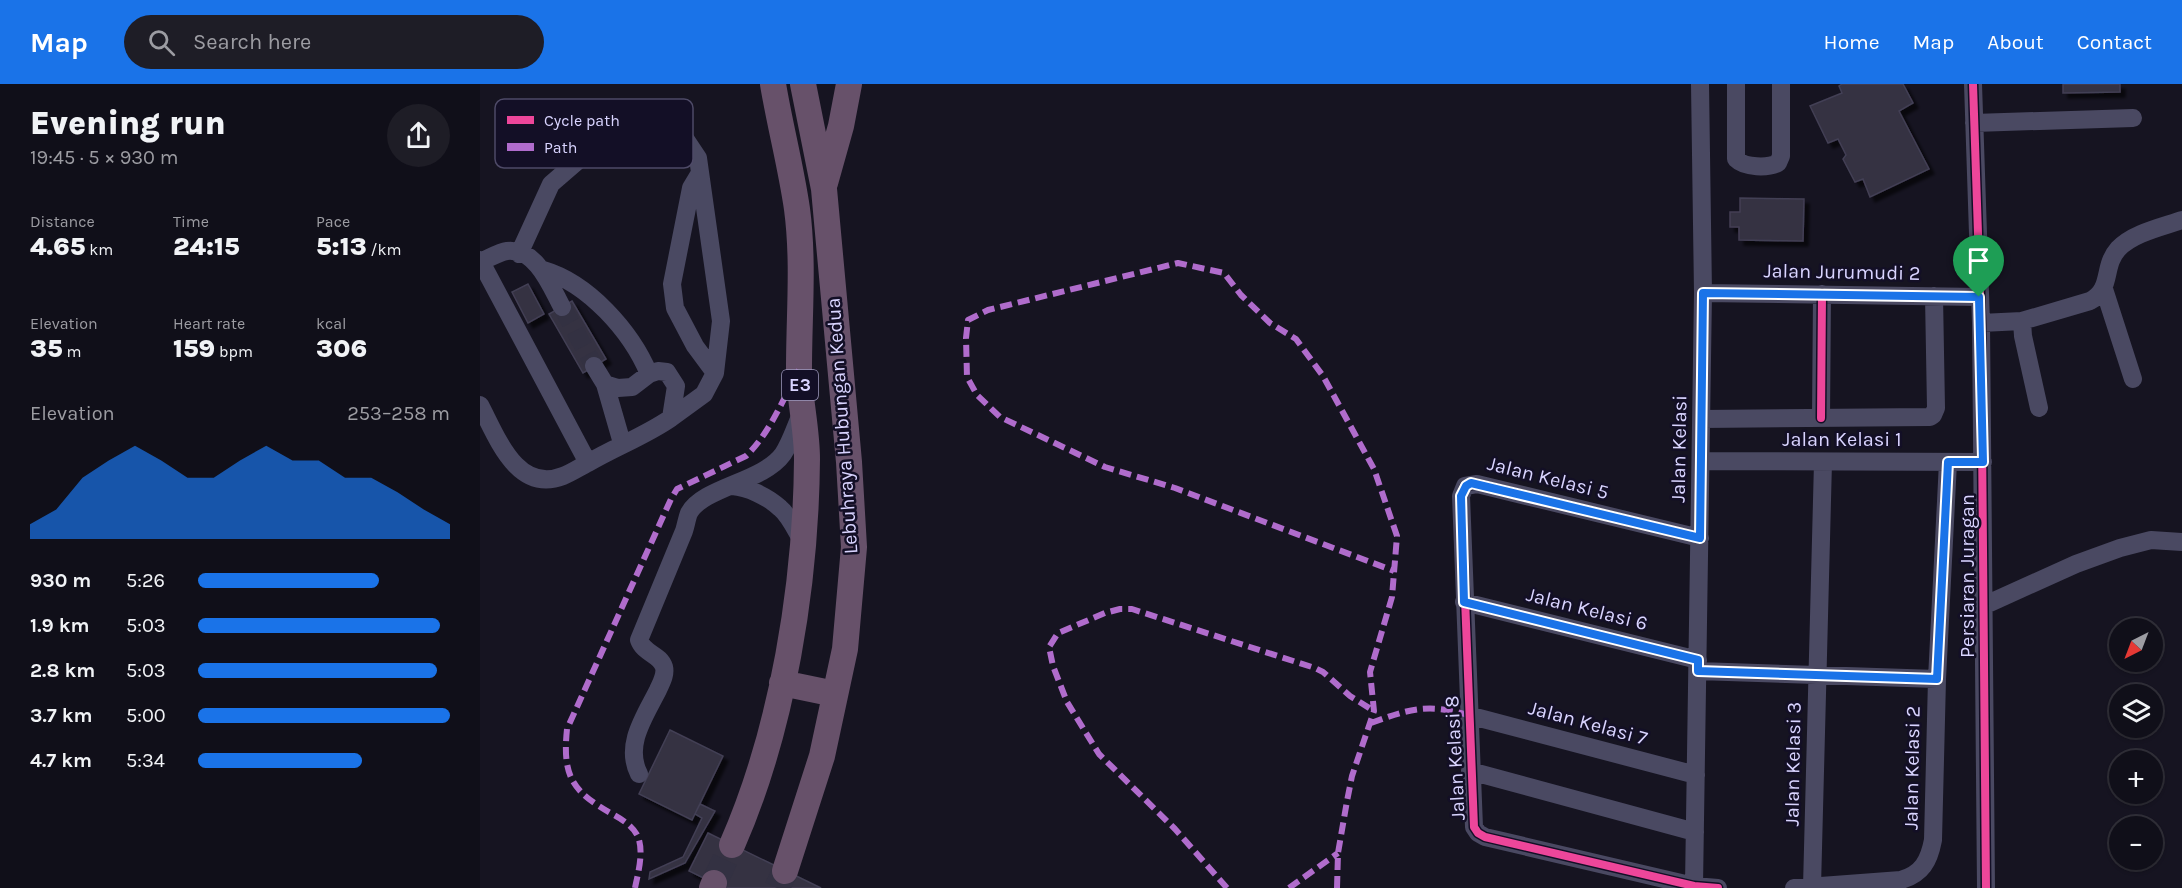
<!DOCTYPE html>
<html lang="en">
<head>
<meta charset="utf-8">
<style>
  body { margin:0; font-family:Karla,sans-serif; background:#1e1d26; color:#f1f3f6; height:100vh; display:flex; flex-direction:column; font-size:22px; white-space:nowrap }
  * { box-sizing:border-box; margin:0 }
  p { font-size:20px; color:#9c9ca2 }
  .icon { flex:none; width:33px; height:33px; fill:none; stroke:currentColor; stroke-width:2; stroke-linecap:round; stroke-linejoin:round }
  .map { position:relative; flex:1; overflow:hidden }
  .drawer { display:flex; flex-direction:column; background:#100f19; width:480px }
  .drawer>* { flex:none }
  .needle { width:39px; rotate:222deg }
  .fabs { position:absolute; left:1629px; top:534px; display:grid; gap:12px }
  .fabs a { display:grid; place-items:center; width:54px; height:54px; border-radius:50%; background:#100f19; box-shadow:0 2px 4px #0004,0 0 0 2px #302f38; font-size:30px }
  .pin { position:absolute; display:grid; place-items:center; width:51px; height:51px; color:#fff; margin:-62px -26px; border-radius:50% 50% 50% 0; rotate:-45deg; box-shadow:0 0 6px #0007 }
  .pin .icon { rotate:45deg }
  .round { display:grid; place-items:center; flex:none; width:63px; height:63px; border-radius:32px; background:#1e1d26 }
  .head { display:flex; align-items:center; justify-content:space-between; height:102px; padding:0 30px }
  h1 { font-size:33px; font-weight:800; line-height:45px }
  .stats { display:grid; grid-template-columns:repeat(3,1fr); gap:9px; height:102px; padding:6px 30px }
  .stats div { display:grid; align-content:center }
  .stats b { font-size:26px; font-weight:800 }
  .stats small { font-size:16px; font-weight:400 }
  .stats p { font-size:16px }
  .chart { height:168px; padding:12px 30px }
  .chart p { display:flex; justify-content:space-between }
  .chart svg { width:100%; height:108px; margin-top:6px; fill:#1a73e8; opacity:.7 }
  ul { padding:0 30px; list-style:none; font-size:20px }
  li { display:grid; grid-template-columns:96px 72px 1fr; align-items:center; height:45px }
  li i { height:15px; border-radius:8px; background:#1a73e8 }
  header { display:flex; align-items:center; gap:36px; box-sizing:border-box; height:84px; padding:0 30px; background:#1a73e8; color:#fff }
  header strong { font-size:28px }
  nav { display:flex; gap:33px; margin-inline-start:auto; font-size:21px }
  .search { width:420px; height:54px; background:#1e1d26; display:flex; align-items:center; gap:15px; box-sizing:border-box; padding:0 21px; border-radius:33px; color:#9c9ca2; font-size:22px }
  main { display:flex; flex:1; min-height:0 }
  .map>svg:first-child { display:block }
</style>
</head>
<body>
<header>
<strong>Map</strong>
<div class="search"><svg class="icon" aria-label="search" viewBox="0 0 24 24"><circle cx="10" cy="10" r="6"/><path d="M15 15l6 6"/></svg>Search here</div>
<nav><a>Home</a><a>Map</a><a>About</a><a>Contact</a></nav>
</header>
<main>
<section class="drawer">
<div class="head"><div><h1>Evening run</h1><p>19:45 · 5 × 930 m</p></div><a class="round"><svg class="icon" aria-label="share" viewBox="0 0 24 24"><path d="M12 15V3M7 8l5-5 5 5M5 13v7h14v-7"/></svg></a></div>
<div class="stats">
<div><p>Distance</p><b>4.65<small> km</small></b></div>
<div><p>Time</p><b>24:15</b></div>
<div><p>Pace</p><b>5:13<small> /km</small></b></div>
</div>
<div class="stats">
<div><p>Elevation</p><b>35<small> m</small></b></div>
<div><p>Heart rate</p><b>159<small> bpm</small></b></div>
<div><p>kcal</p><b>306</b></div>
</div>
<div class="chart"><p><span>Elevation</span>253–258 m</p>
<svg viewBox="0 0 160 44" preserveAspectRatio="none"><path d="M0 44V38L10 32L20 19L30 12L40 6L50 12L60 19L70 19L80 12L90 6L100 12L110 12L120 19L130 19L140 25L150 32L160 38V44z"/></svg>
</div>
<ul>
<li><b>930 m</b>5:26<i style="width:72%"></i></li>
<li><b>1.9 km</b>5:03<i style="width:96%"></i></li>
<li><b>2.8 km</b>5:03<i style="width:95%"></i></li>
<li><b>3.7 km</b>5:00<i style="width:100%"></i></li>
<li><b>4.7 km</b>5:34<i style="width:65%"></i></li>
</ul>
</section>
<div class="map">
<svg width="1702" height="804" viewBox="0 0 1702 804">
  <defs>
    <filter id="shadow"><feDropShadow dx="5" dy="5" stdDeviation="1.5" flood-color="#0009"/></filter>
  </defs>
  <rect width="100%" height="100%" fill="#161421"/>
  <!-- building -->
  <path fill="#343243" stroke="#433f54" stroke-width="1.5" filter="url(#shadow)" d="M1362 0H1423L1433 19 1419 27 1449 85 1390 113 1383 95 1375 98 1363 75 1366 71 1358 55 1348 59 1330 22 1362 9 1359 2Z
    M1583 0H1640V8L1583 9Z
    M1260 114 1324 115 1323 157 1259 156V143H1250V128H1260Z
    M48 200 64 230 48 239 32 208Z
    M92 217 126 275 103 289 69 230Z
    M190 646 243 672 212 736 159 710Z
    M220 720 235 727 205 779 169 795 170 788 203 773 222 734 215 730Z
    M228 749 341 804H244L209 787Z"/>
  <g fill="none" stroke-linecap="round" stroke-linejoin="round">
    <!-- minor-tunnel -->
    <path stroke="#333142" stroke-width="18" stroke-dasharray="18 9" stroke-linecap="butt" d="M82 223 114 282"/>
    <!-- highway-tunnel -->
    <path stroke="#333142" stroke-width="26" stroke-dasharray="26 13" stroke-linecap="butt" d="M234 799 252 761
      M297 804 305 787"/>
    <!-- minor -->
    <path stroke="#4a4962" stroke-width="18" d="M1256 0V75C1265 84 1288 84 1298 79L1301 72V0
      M1493 0 1501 239 1506 804
      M1494 39 1653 34
      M220 89 211 104 192 200 195 224 215 262 235 289
      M39 170 71 100 108 68 143 45 173 35 198 44 218 74 241 237 235 289 224 310 191 334
      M0 176 108 379C100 383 91 389 83 392 37 410 17 353 0 321
      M0 178C8 175 19 168 27 167 57 164 71 203 82 223
      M63 186C108 199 151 247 169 290
      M1624 205 1653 295
      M1223 209 1499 213
      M1542 237 1543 252 1559 324
      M1501 239 1542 237 1610 217C1633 205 1622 183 1638 165 1653 149 1682 143 1702 136
      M125 300 142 359
      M1341 334 1342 210
      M1222 335 1450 333 1453 331 1456 324 1454 212
      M1221 377 1503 378
      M108 379C135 363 165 352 191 334L196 302 187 288 178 287 169 290 152 303 138 304 125 300 114 282
      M252 402C268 403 288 413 300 424 310 432 317 449 324 460
      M1220 454 997 400 985 402 981 412 994 743 998 749 1005 753 1214 802 1238 804
      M984 518 1218 576
      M1503 522 1596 480 1640 464 1671 456 1702 458
      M1218 587 1457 595
      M988 631 1216 691
      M990 687 1215 748
      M159 690C144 661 165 632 178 606 181 599 186 591 184 583 180 570 164 570 159 556L204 447C206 441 207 434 209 429 223 403 283 398 303 370 311 358 316 341 322 328
      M1214 802 1223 209 1220 0
      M1332 803 1343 378
      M1314 804 1421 796C1442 790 1449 777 1453 756L1457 595 1468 378"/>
    <!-- highway -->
    <path stroke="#67516a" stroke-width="26" d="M345 99 361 42 369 0
      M302 599 355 610
      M252 761C303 645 326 500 327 375 327 344 319 314 319 284 319 231 324 178 317 125 311 83 300 42 293 0
      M305 787 342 672 365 565 374 463 369 378 344 105 323 0
      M232 804 234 799"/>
    <!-- quiet -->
    <path stroke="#b06ccc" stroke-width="6" stroke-dasharray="12 6" stroke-linecap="butt" d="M891 639C929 625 948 619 988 631
      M155 804C158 789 164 768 158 753 154 743 143 736 134 731 93 708 82 694 87 645L191 415 197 405 266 372C290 349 303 315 319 286
      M747 804 695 745 619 670 587 618 573 582 569 563 578 549 625 529 640 525H652L835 584 843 588 870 612 894 627
      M809 804 858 769
      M857 804 858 769 867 717 872 692 894 627 890 588 912 513 917 452 894 385 843 292 816 255 790 239 761 211 744 189 698 179 508 226 488 236 486 254 487 293 497 311 520 333 625 383 695 404 914 487"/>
    <!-- cycleway casing -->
    <g stroke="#130f26" stroke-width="11">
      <path id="cycleway" d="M1493 0 1501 239 1506 804
        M1341 334 1342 210
        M1220 454 997 400 985 402 981 412 994 743 998 749 1005 753 1214 802 1238 804"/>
    </g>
    <!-- cycleway -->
    <use href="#cycleway" stroke="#ed469a" stroke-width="8"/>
  </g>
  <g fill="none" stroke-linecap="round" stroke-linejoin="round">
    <!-- route casing -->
    <g stroke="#fff" stroke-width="12">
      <path id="route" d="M1223 209 1499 213 1503 378H1468L1457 595 1218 587V576L984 518 981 412 986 402 991 399 1220 454Z"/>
    </g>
    <!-- route -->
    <use href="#route" stroke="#1a73e8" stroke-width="8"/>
  </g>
  <g text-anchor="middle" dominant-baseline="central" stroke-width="5" stroke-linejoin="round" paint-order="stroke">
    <!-- shield labels -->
    <rect fill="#130f26" stroke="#9e99be" stroke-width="1.5" x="302" y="286" width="36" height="30" rx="4.5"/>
    <g font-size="18" font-weight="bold" fill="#d9d4ff">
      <text x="320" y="301">E3</text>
    </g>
    <!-- street labels -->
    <g font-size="20" fill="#d9d4ff" stroke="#130f26">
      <text transform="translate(1362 188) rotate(1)">Jalan Jurumudi 2</text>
      <text transform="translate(362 342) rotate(-94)">Lebuhraya Hubungan Kedua</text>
      <text x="1362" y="355">Jalan Kelasi 1</text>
      <text transform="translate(1199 365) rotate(-89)">Jalan Kelasi</text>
      <text transform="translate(1068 394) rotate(14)">Jalan Kelasi 5</text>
      <text transform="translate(1487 492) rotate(-90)">Persiaran Juragan</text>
      <text transform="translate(1107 525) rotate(14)">Jalan Kelasi 6</text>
      <text transform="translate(1108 639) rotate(15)">Jalan Kelasi 7</text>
      <text transform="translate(975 674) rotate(-93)">Jalan Kelasi 8</text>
      <text transform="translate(1313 680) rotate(-89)">Jalan Kelasi 3</text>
      <text transform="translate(1432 684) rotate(-89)">Jalan Kelasi 2</text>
    </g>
  </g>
  <!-- legend -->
  <rect x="15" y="15" width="198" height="69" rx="9" fill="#130f26" stroke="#4e4a67" stroke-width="1.5"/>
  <rect x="27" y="32" width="27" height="8" fill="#ed469a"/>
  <rect x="27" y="59" width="27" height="8" fill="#b06ccc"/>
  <g font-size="16" fill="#d9d4ff">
    <text x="64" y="42">Cycle path</text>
    <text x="64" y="69">Path</text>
  </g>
</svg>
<div class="fabs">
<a><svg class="needle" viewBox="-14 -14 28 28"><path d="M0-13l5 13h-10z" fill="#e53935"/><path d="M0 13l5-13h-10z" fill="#9c9ca2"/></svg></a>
<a><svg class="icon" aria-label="layers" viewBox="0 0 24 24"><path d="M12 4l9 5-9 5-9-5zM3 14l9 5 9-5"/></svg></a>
<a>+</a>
<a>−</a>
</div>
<div class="pin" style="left:1499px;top:213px;background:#1e9e55"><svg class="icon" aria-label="arrive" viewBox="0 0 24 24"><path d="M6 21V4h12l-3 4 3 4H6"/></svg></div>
</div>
</main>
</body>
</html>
